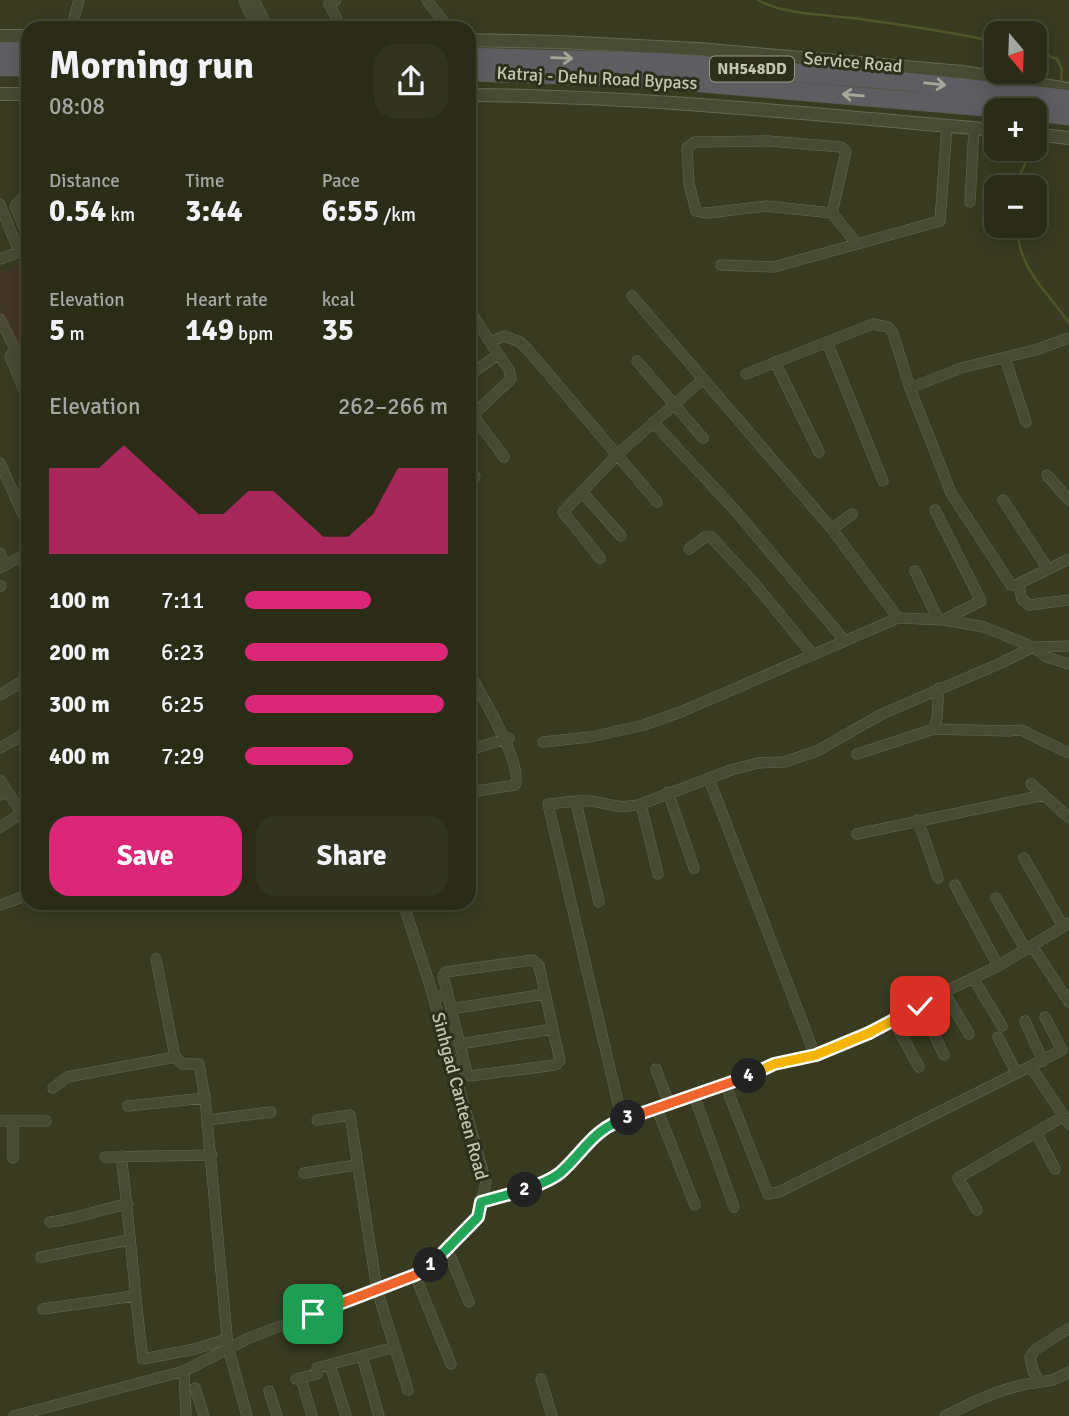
<!DOCTYPE html>
<html lang="en">
<head>
<meta charset="utf-8">
<style>
  body { margin:0; font-family:Signika,sans-serif; background:#323421; color:#f1f3f6; height:100vh; display:flex; flex-direction:column; font-size:26px; white-space:nowrap }
  * { box-sizing:border-box; margin:0 }
  p { font-size:23px; color:#a5a7a2 }
  .icon { flex:none; width:38px; height:38px; fill:none; stroke:currentColor; stroke-width:2; stroke-linecap:round; stroke-linejoin:round }
  .map { position:relative; flex:1; overflow:hidden }
  .panel { position:absolute; left:21px; top:21px; width:455px; height:889px; display:flex; flex-direction:column; background:#2a2c18; border-radius:21px; box-shadow:0 4px 18px #0003,0 0 0 2px #464837 }
  .panel>* { flex:none }
  .needle { width:46px; rotate:161deg }
  .fabs { position:absolute; left:984px; top:21px; display:grid; gap:14px }
  .fabs a { display:grid; place-items:center; width:63px; height:63px; border-radius:14px; background:#2a2c18; box-shadow:0 4px 18px #0003,0 0 0 2px #464837; font-size:35px }
  .pin { position:absolute; display:grid; place-items:center; width:60px; height:60px; color:#fff; margin:-30px; border-radius:14px; box-shadow:0 4px 10px #0006 }
  .km { position:absolute; width:35px; height:35px; margin:-18px; border-radius:50%; background:#222; color:#fff; font-size:19px; line-height:35px; text-align:center }
  .round { display:grid; place-items:center; flex:none; width:74px; height:74px; border-radius:21px; background:#323421 }
  .head { display:flex; align-items:center; justify-content:space-between; height:119px; padding:0 28px }
  h1 { font-size:38px; font-weight:800; line-height:52px }
  .metrics { display:grid; grid-template-columns:repeat(3,1fr); gap:10px; height:119px; padding:7px 28px }
  .metrics div { display:grid; align-content:center }
  .metrics b { font-size:30px; font-weight:800 }
  .metrics small { font-size:19px; font-weight:400 }
  .metrics p { font-size:19px }
  .chart { height:196px; padding:14px 28px }
  .chart p { display:flex; justify-content:space-between }
  .chart svg { width:100%; height:126px; margin-top:7px; fill:#db2777; opacity:.7 }
  .button { display:flex; gap:14px; margin-top:auto; padding:14px 28px }
  .button a { flex:1; height:80px; border-radius:21px; background:#db2777; color:#fff; font-size:28px; font-weight:800; line-height:80px; text-align:center }
  .button a+a { background:#323421; color:#f1f3f6 }
  ul { padding:0 28px; list-style:none; font-size:23px }
  li { display:grid; grid-template-columns:112px 84px 1fr; align-items:center; height:52px }
  li i { height:18px; border-radius:9px; background:#db2777 }
  .map>svg:first-child { display:block }
</style>
</head>
<body>
<div class="map">
<svg width="1069" height="1416" viewBox="0 0 1069 1416">
  <rect width="100%" height="100%" fill="#383b20"/>
  <!-- garden -->
  <path fill="#423627" d="M28 261V367L0 310V271Z"/>
  <g fill="none" stroke-linecap="round" stroke-linejoin="round">
    <!-- stream -->
    <path stroke="#505529" stroke-width="2.5" d="M758 0C781 14 826 15 853 18 901 25 948 31 996 42
      M1034 51 1057 59 1062 69 1061 82
      M1034 147 1038 140
      M1019 187 1021 172 1033 149
      M1017 226C1019 271 1045 288 1069 323"/>
    <!-- minor casing -->
    <g stroke="#666852" stroke-width="11">
      <path id="minor" d="M244 0 256 28
        M254 0 268 28
        M336 0 329 4 342 28
        M427 0 448 28
        M71 28 79 0
        M20 67 28 87
        M28 197 20 200 15 206 28 237
        M970 202 974 128
        M0 204 19 252 0 259
        M832 213 846 152 841 147 769 141 695 142 687 148 689 184 696 211 708 213 766 206 832 213 857 244
        M721 265 774 267 940 221 947 126
        M632 296 832 529 898 618
        M469 309 490 342 504 336 520 342 529 351 657 502
        M0 319 15 349 10 357
        M490 342 509 370 511 379 476 412 475 418 504 457
        M827 342 883 481
        M15 349 28 375
        M10 357 28 400
        M1005 358 1026 422
        M637 361 703 438
        M775 362 819 452
        M746 374 873 324 888 327 893 333 910 388 951 493 1011 585
        M469 375 498 355
        M910 388 961 368 1035 350 1069 338
        M653 422 734 509 845 641
        M0 463 28 526
        M469 468 475 477
        M1047 475 1069 500
        M582 492 621 536
        M1003 500 1048 569
        M935 510 981 601 945 619
        M832 529 852 514
        M689 549 705 537H711L754 583 813 655
        M0 553 5 565
        M600 558 563 512 618 454 703 379
        M1069 559 1018 584 1022 599 1029 605 1069 600
        M0 568 28 553
        M915 571 938 619
        M0 586H1
        M469 672C480 693 524 765 515 785L477 791H473L469 785
        M0 695 28 678
        M934 729 1009 731 1021 730 1069 753
        M543 742 590 737 644 725 683 711 898 618 944 620 984 627 1033 647 1069 646
        M0 748 28 732
        M469 750 509 738
        M857 754 934 729 937 718 939 688
        M709 779 815 1055
        M0 780 7 791 0 795
        M1031 784 1044 795
        M668 792 694 868
        M576 802 599 902
        M641 804 658 874
        M918 820 938 878
        M0 827 22 813 7 791
        M857 834 1044 795 1069 818
        M1024 858 1063 926
        M955 885 998 966
        M996 898 1026 950
        M0 905 28 895
        M1032 946 1069 1002
        M156 959 175 1057 183 1064H199L205 1098
        M973 978 1002 1026
        M944 992 969 1034
        M448 995 451 1009 545 994
        M433 997 448 995 443 976 446 972 533 960 539 966 560 1061 555 1065 470 1076 467 1073 451 1009
        M920 1005 944 1055
        M893 1020 919 1067
        M1025 1021 1043 1061
        M998 1037 1016 1072
        M460 1044 553 1029
        M1029 1067 1062 1050 1045 1017
        M656 1069 669 1104
        M725 1084 768 1194 779 1192 1029 1067 1035 1073 1069 1124
        M53 1088 67 1077 175 1057
        M694 1095 734 1207
        M128 1106 205 1098 228 1347 247 1416
        M657 1109 695 1205
        M208 1120 271 1112
        M317 1120 350 1115 377 1290 408 1390
        M622 1120 548 804C561 803 576 800 589 801 612 803 615 810 641 804L731 770 758 763 784 762 817 751 882 714 1001 663 1033 647 1046 657 1069 664
        M0 1121H46
        M13 1121V1158
        M1036 1132 1055 1169
        M121 1156C130 1224 134 1292 143 1359L195 1349 227 1339
        M105 1157 212 1155
        M304 1173 357 1165
        M481 1202 507 1196 552 1179 606 1127 745 1078 774 1064 815 1055 866 1035 944 992 998 966 1069 923
        M977 1210 958 1178 1064 1116
        M50 1222C78 1219 100 1209 128 1204
        M447 1248 469 1302
        M41 1257 129 1240
        M415 1275 451 1364
        M43 1309 134 1296
        M1069 1328 1035 1350 1030 1357 1033 1371 1040 1382 1053 1380 1069 1372
        M362 1356 379 1416
        M330 1365 346 1416
        M184 1371 186 1416
        M301 1378 312 1416
        M296 1379 317 1374V1368L395 1347
        M541 1379 552 1416
        M195 1388 204 1416
        M269 1391 277 1416
        M14 1416 184 1371 249 1338 415 1275 428 1267 478 1217 486 1182 429 982 403 903
        M945 1416C976 1401 1004 1386 1040 1382"/>
    </g>
    <!-- tertiary casing -->
    <g stroke="#666852" stroke-width="14">
      <path id="tertiary" d="M0 36H28
        M469 40 558 42 698 49 962 72 1069 89
        M0 94H28
        M469 95C645 96 820 115 996 130
        M1034 134 1069 138"/>
    </g>
    <!-- trunk casing -->
    <g stroke="#53553f" stroke-width="19">
      <path id="trunk" d="M0 52H28
        M469 57 661 62 900 81 1069 99
        M0 67H28
        M469 72 641 78 1019 110
        M1034 112 1069 116"/>
    </g>
    <!-- minor -->
    <use href="#minor" stroke="#484b34" stroke-width="10"/>
    <!-- tertiary -->
    <use href="#tertiary" stroke="#484b34" stroke-width="12"/>
    <!-- trunk -->
    <use href="#trunk" stroke="#5e5e62" stroke-width="18"/>
  </g>
  <!-- one-way arrows -->
  <defs><path id="oneway-shaft" d="M-6 0H5M1.5-3L5.5 0L1.5 3" fill="none" stroke-width="1.6" stroke-linecap="round" stroke-linejoin="round" transform="scale(1.75)"/></defs>
  <g stroke="#a5a898">
    <use href="#oneway-shaft" transform="translate(562 58) rotate(2)"/>
    <use href="#oneway-shaft" transform="translate(935 84) rotate(6)"/>
    <use href="#oneway-shaft" transform="translate(853 95) rotate(-175)"/>
  </g>
  <g fill="none" stroke-linecap="round" stroke-linejoin="round">
    <!-- split-1 casing -->
    <g stroke="#fff" stroke-width="14">
      <path id="split-1" d="M313 1314 415 1275 431 1265"/>
    </g>
    <!-- split-2 casing -->
    <g stroke="#fff" stroke-width="14">
      <path id="split-2" d="M431 1265 478 1217 481 1202 525 1190"/>
    </g>
    <!-- split-3 casing -->
    <g stroke="#fff" stroke-width="14">
      <path id="split-3" d="M525 1190C537 1185 550 1181 560 1173 585 1151 593 1128 628 1118"/>
    </g>
    <!-- split-4 casing -->
    <g stroke="#fff" stroke-width="14">
      <path id="split-4" d="M628 1118 749 1076"/>
    </g>
    <!-- split-5 casing -->
    <g stroke="#fff" stroke-width="14">
      <path id="split-5" d="M749 1076 774 1064 816 1055 869 1033"/>
    </g>
    <!-- split-6 casing -->
    <g stroke="#fff" stroke-width="14">
      <path id="split-6" d="M869 1033 920 1006"/>
    </g>
    <!-- split-1 -->
    <use href="#split-1" stroke="#f0652b" stroke-width="9"/>
    <!-- split-2 -->
    <use href="#split-2" stroke="#22a559" stroke-width="9"/>
    <!-- split-3 -->
    <use href="#split-3" stroke="#22a559" stroke-width="9"/>
    <!-- split-4 -->
    <use href="#split-4" stroke="#f0652b" stroke-width="9"/>
    <!-- split-5 -->
    <use href="#split-5" stroke="#f5b400" stroke-width="9"/>
    <!-- split-6 -->
    <use href="#split-6" stroke="#f5b400" stroke-width="9"/>
  </g>
  <g text-anchor="middle" dominant-baseline="central" stroke-width="6" stroke-linejoin="round" paint-order="stroke">
    <!-- shield labels -->
    <rect fill="#2d2f1a" stroke="#969982" stroke-width="2" x="710" y="56.5" width="84" height="25" rx="5"/>
    <g font-size="16" font-weight="bold" fill="#c3c7af">
      <text x="752" y="69">NH548DD</text>
    </g>
    <!-- street labels -->
    <g font-size="18" fill="#c3c7af" stroke="#2d2f1a">
      <text transform="translate(853 62) rotate(5)">Service Road</text>
      <text transform="translate(597 78) rotate(3)">Katraj - Dehu Road Bypass</text>
      <text transform="translate(460 1096) rotate(75)">Sinhgad Canteen Road</text>
    </g>
  </g>
</svg>
<div class="fabs">
<a><svg class="needle" viewBox="-14 -14 28 28"><path d="M0-13l5 13h-10z" fill="#e53935"/><path d="M0 13l5-13h-10z" fill="#a5a7a2"/></svg></a>
<a>+</a>
<a>−</a>
</div>
<div class="pin" style="left:313px;top:1314px;background:#1e9e55"><svg class="icon" aria-label="arrive" viewBox="0 0 24 24"><path d="M6 21V4h12l-3 4 3 4H6"/></svg></div>
<div class="pin" style="left:920px;top:1006px;background:#d93025"><svg class="icon" aria-label="check" viewBox="0 0 24 24"><path d="M5 12l5 5 9-10"/></svg></div>
<b class="km" style="left:431px;top:1265px">1</b>
<b class="km" style="left:525px;top:1190px">2</b>
<b class="km" style="left:628px;top:1118px">3</b>
<b class="km" style="left:749px;top:1076px">4</b>
<section class="panel">
<div class="head"><div><h1>Morning run</h1><p>08:08</p></div><a class="round"><svg class="icon" aria-label="share" viewBox="0 0 24 24"><path d="M12 15V3M7 8l5-5 5 5M5 13v7h14v-7"/></svg></a></div>
<div class="metrics">
<div><p>Distance</p><b>0.54<small> km</small></b></div>
<div><p>Time</p><b>3:44</b></div>
<div><p>Pace</p><b>6:55<small> /km</small></b></div>
</div>
<div class="metrics">
<div><p>Elevation</p><b>5<small> m</small></b></div>
<div><p>Heart rate</p><b>149<small> bpm</small></b></div>
<div><p>kcal</p><b>35</b></div>
</div>
<div class="chart"><p><span>Elevation</span>262–266 m</p>
<svg viewBox="0 0 160 44" preserveAspectRatio="none"><path d="M0 44V14L10 14L20 14L30 6L40 14L50 22L60 30L70 30L80 22L90 22L100 30L110 38L120 38L130 30L140 14L150 14L160 14V44z"/></svg>
</div>
<ul>
<li><b>100 m</b>7:11<i style="width:62%"></i></li>
<li><b>200 m</b>6:23<i style="width:100%"></i></li>
<li><b>300 m</b>6:25<i style="width:98%"></i></li>
<li><b>400 m</b>7:29<i style="width:53%"></i></li>
</ul>
<div class="button"><a>Save</a><a>Share</a></div>
</section>
</div>
</body>
</html>
